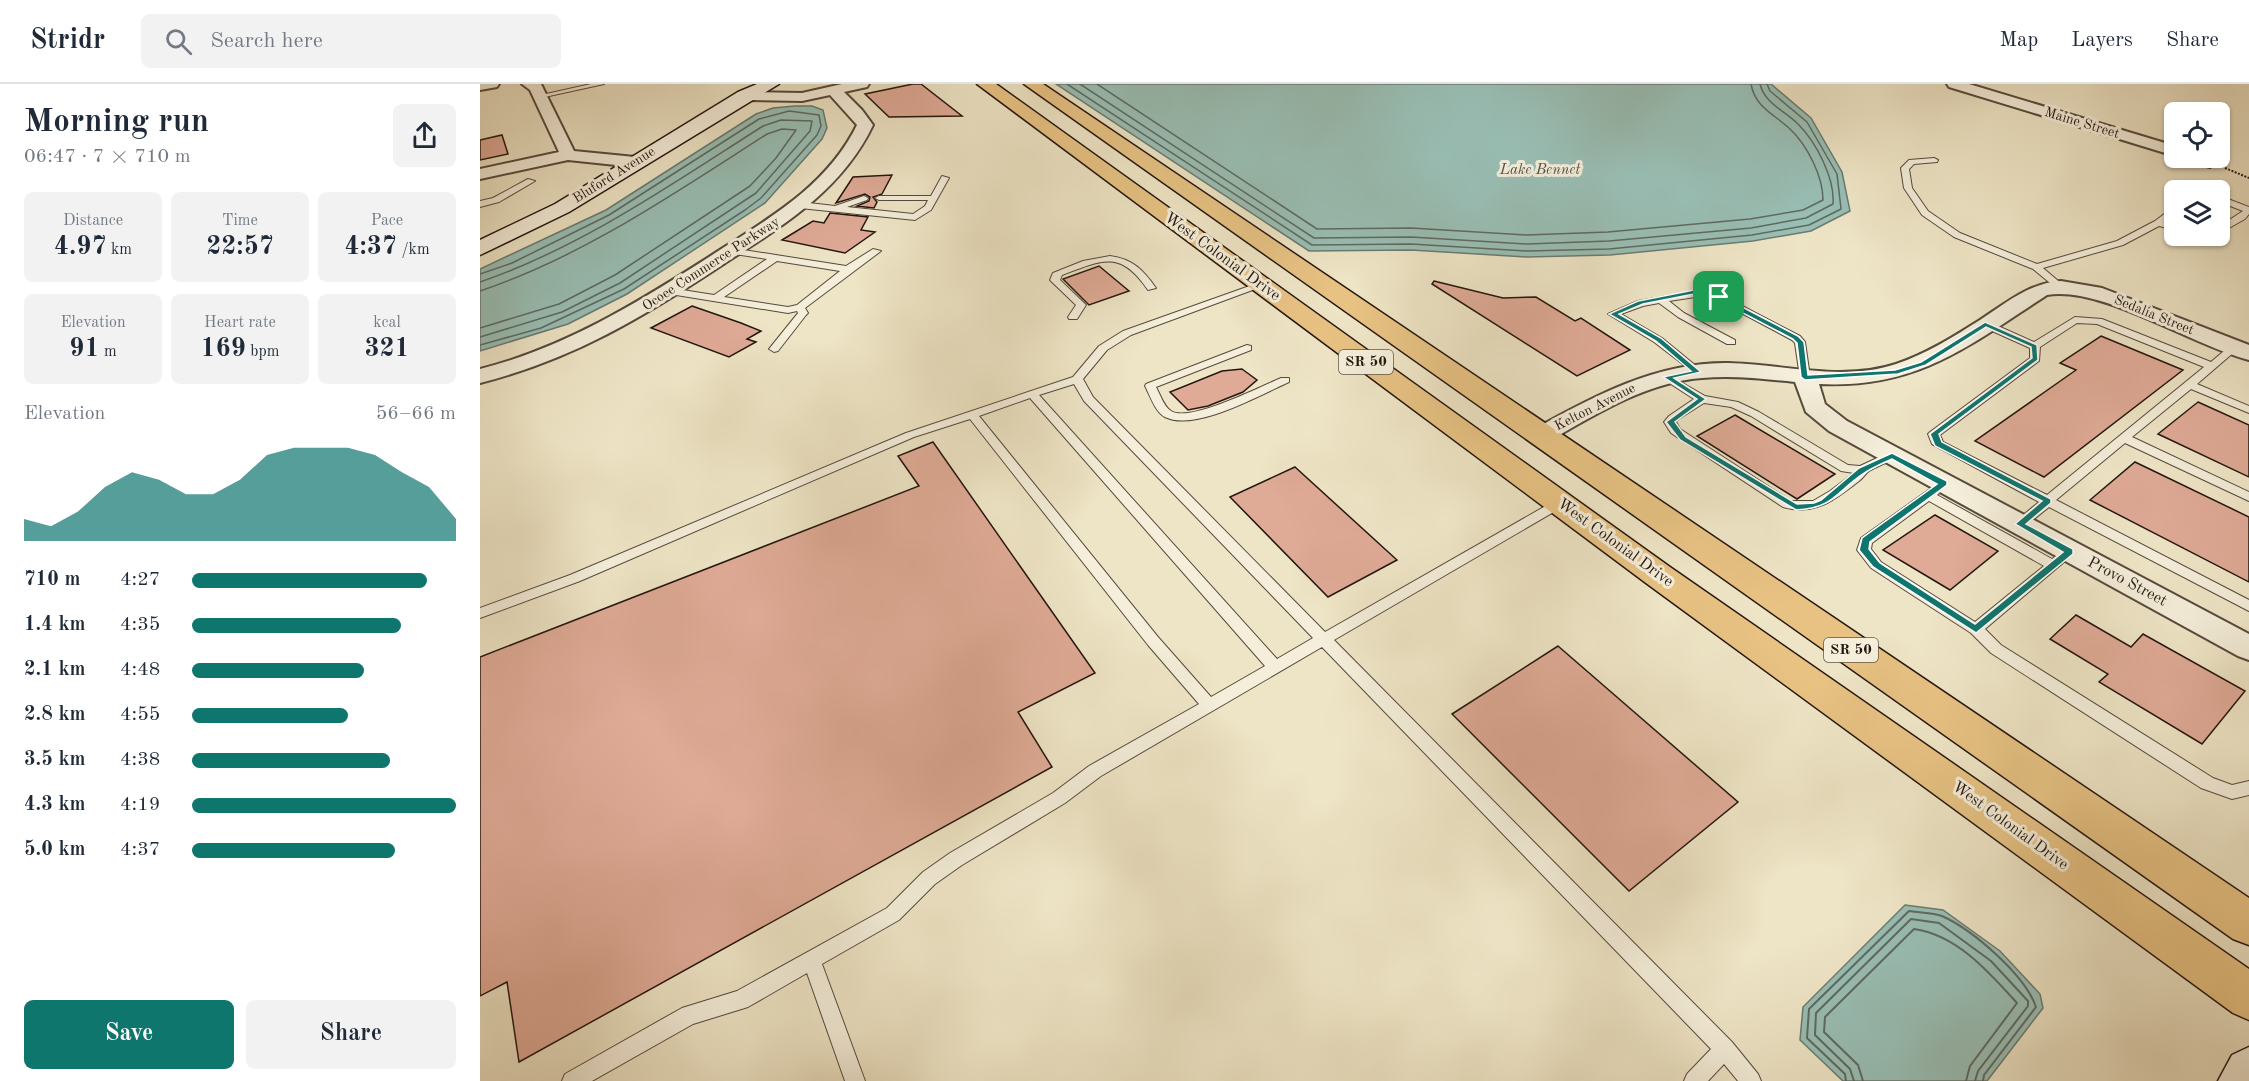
<!DOCTYPE html>
<html lang="en">
<head>
<meta charset="utf-8">
<style>
  body { margin:0; font-family:"Old Standard TT",serif; background:#f2f2f3; color:#1f2937; height:100vh; display:flex; flex-direction:column; font-size:22px; white-space:nowrap }
  * { box-sizing:border-box; margin:0 }
  p { font-size:20px; color:#747a83 }
  .icon { flex:none; width:33px; height:33px; fill:none; stroke:currentColor; stroke-width:2; stroke-linecap:round; stroke-linejoin:round }
  .map { position:relative; flex:1; overflow:hidden }
  .sheet { display:flex; flex-direction:column; background:#fff; width:480px }
  .sheet>* { flex:none }
  .buttons { position:absolute; left:1684px; top:18px; display:grid; gap:12px }
  .buttons a { display:grid; place-items:center; width:66px; height:66px; border-radius:9px; background:#fff; box-shadow:0 2px 4px #0004; font-size:30px }
  .pin { position:absolute; display:grid; place-items:center; width:51px; height:51px; color:#fff; margin:-26px; border-radius:12px; box-shadow:0 3px 9px #0006 }
  .round { display:grid; place-items:center; flex:none; width:63px; height:63px; border-radius:9px; background:#f2f2f3 }
  .overview { display:flex; align-items:center; justify-content:space-between; height:102px; padding:0 24px }
  h1 { font-size:33px; font-weight:600; line-height:45px }
  .stats { display:grid; grid-template-columns:repeat(3,1fr); gap:9px; height:102px; padding:6px 24px }
  .stats div { display:grid; align-content:center; border-radius:9px; background:#f2f2f3; text-align:center }
  .stats b { font-size:26px; font-weight:600 }
  .stats small { font-size:16px; font-weight:400 }
  .stats p { font-size:16px }
  .chart { height:168px; padding:12px 24px }
  .chart p { display:flex; justify-content:space-between }
  .chart svg { width:100%; height:108px; margin-top:6px; fill:#0f766e; opacity:.7 }
  .cta { display:flex; gap:12px; margin-top:auto; padding:12px 24px }
  .cta a { flex:1; height:69px; border-radius:9px; background:#0f766e; color:#fff; font-size:24px; font-weight:600; line-height:69px; text-align:center }
  .cta a+a { background:#f2f2f3; color:#1f2937 }
  ul { padding:0 24px; list-style:none; font-size:20px }
  li { display:grid; grid-template-columns:96px 72px 1fr; align-items:center; height:45px }
  li i { height:15px; border-radius:8px; background:#0f766e }
  header { display:flex; align-items:center; gap:36px; box-sizing:border-box; height:84px; padding:0 30px; background:#fff; border-bottom:2px solid #e0e1e3 }
  header strong { font-size:28px }
  nav { display:flex; gap:33px; margin-inline-start:auto; font-size:21px }
  .search { width:420px; height:54px; background:#f2f2f3; display:flex; align-items:center; gap:15px; box-sizing:border-box; padding:0 21px; border-radius:9px; color:#747a83; font-size:22px }
  main { display:flex; flex:1; min-height:0 }
  .map>svg:first-child { display:block }
</style>
</head>
<body>
<header>
<strong>Stridr</strong>
<div class="search"><svg class="icon" aria-label="search" viewBox="0 0 24 24"><circle cx="10" cy="10" r="6"/><path d="M15 15l6 6"/></svg>Search here</div>
<nav><a>Map</a><a>Layers</a><a>Share</a></nav>
</header>
<main>
<section class="sheet">
<div class="overview"><div><h1>Morning run</h1><p>06:47 · 7 × 710 m</p></div><a class="round"><svg class="icon" aria-label="share" viewBox="0 0 24 24"><path d="M12 15V3M7 8l5-5 5 5M5 13v7h14v-7"/></svg></a></div>
<div class="stats">
<div><p>Distance</p><b>4.97<small> km</small></b></div>
<div><p>Time</p><b>22:57</b></div>
<div><p>Pace</p><b>4:37<small> /km</small></b></div>
</div>
<div class="stats">
<div><p>Elevation</p><b>91<small> m</small></b></div>
<div><p>Heart rate</p><b>169<small> bpm</small></b></div>
<div><p>kcal</p><b>321</b></div>
</div>
<div class="chart"><p><span>Elevation</span>56–66 m</p>
<svg viewBox="0 0 160 44" preserveAspectRatio="none"><path d="M0 44V35L10 38L20 32L30 22L40 16L50 19L60 25L70 25L80 19L90 9L100 6L110 6L120 6L130 9L140 16L150 22L160 35V44z"/></svg>
</div>
<ul>
<li><b>710 m</b>4:27<i style="width:89%"></i></li>
<li><b>1.4 km</b>4:35<i style="width:79%"></i></li>
<li><b>2.1 km</b>4:48<i style="width:65%"></i></li>
<li><b>2.8 km</b>4:55<i style="width:59%"></i></li>
<li><b>3.5 km</b>4:38<i style="width:75%"></i></li>
<li><b>4.3 km</b>4:19<i style="width:100%"></i></li>
<li><b>5.0 km</b>4:37<i style="width:77%"></i></li>
</ul>
<div class="cta"><a>Save</a><a>Share</a></div>
</section>
<div class="map">
<svg width="1769" height="997" viewBox="0 0 1769 997">
  <rect width="100%" height="100%" fill="#eee5c6"/>
  <filter id="stains"><feTurbulence type="fractalNoise" baseFrequency=".00333" numOctaves="4"/><feColorMatrix values="0 0 0 0 .2 0 0 0 0 .09 0 0 0 0 .02 0 0 0 .5 -.17"/></filter>
  <radialGradient id="worn" r=".72"><stop offset=".6" stop-color="#630" stop-opacity="0"/><stop offset="1" stop-color="#630" stop-opacity=".3"/></radialGradient>
  <!-- water -->
  <path fill="#99bfb5" stroke="#6a7b72" stroke-width="1.5" d="M576 0H1291L1331 34 1362 88 1370 127 1331 147 1273 157 1130 171 1047 173 931 166 829 167Z
    M315 22H332L343 26 347 44 342 55 285 119 147 210 88 240 0 267V185L126 126 276 30 293 24Z
    M1425 821 1463 826 1520 867 1560 910 1563 924 1507 997H1363L1320 956 1323 923Z"/>
  <g fill="none" stroke-linecap="round" stroke-linejoin="round">
    <!-- shore-far1 -->
    <path stroke="#5e6a62" stroke-width="1.5" d="M587 0 832 161 931 160 1047 167 1129 165 1272 151 1329 141 1361 125 1357 90 1327 38 1290 7 1287 0
      M600 0 834 154 931 153 1047 160 1129 157 1271 144 1326 134 1353 120C1355 94 1336 58 1318 40 1304 26 1285 20 1280 0
      M617 0 837 145 931 144 1047 151 1128 148 1270 135 1323 126 1343 116C1343 92 1327 61 1310 45 1294 30 1275 23 1271 0
      M0 190 32 179 129 131 279 35 309 27 339 31 341 42 337 51 281 114 265 126 144 205 61 244 0 261
      M0 198C102 163 192 100 283 42L301 36 332 37 330 47 276 109 140 199 82 228 0 253
      M0 207C104 172 195 109 287 50L302 45 316 46 296 74 270 102 135 191 79 220 0 244"/>
    <!-- shore -->
    <path stroke="#5e6a62" stroke-width="2" d="M1366 997 1365 990 1327 954 1329 925 1429 827C1440 829 1452 828 1462 832 1493 846 1545 891 1556 923L1504 991 1503 997
      M1374 997 1370 985 1335 951 1336 929 1431 835 1459 839 1511 877 1548 917V922L1498 987 1495 997
      M1383 997 1378 981 1344 948 1345 933 1434 845C1477 851 1509 888 1537 919L1490 982 1486 997"/>
  </g>
  <!-- building -->
  <path fill="#dfaa96" stroke="#24160e" stroke-width="1.5" d="M433 0H441L482 32 409 33 385 10Z
    M22 51 28 70 0 76V56Z
    M412 91 402 110 393 113 397 118 394 124 377 122 389 117 390 113 385 110 356 119 373 93Z
    M350 129 388 133 381 146 395 148 365 169 302 156 333 137 344 139Z
    M619 182 649 207 609 221 583 195Z
    M954 197 1023 214 1056 213 1095 237 1101 234 1150 266 1097 292 952 200Z
    M212 222 261 239 281 247 267 255 276 258 249 273 171 244Z
    M1621 252 1703 286 1564 393 1495 357 1596 286 1580 279Z
    M762 285 777 296 763 308 728 322 708 326 690 308 742 287Z
    M1718 318 1769 341V393L1678 350Z
    M1255 331 1355 390 1317 415 1217 352Z
    M453 358 615 589 538 628 572 683 39 978 27 898 0 912V573L439 402 418 372Z
    M1655 378 1769 433V498L1610 416Z
    M815 383 917 476 848 513 750 413Z
    M1455 431 1518 467 1470 506 1403 466Z
    M1596 531 1651 563 1663 550 1765 607 1722 660 1619 598 1628 590 1570 555Z
    M1078 562 1258 718 1149 807 972 630Z"/>
  <g fill="none" stroke-linecap="round" stroke-linejoin="round">
    <!-- lane casing -->
    <g stroke="#564a3c" stroke-width="2">
      <path id="lane" d="M111 0H124L60 14 57 12Z
        M1454 74 1458 76 1457 78 1434 80 1429 85 1432 104 1448 127 1480 149 1557 180 1637 157 1675 137 1695 122V129L1685 138 1695 140V146L1679 142 1643 161 1563 184 1583 201 1575 203 1553 185 1474 153 1442 131 1424 104 1421 84 1429 76Z
        M462 92 469 94 451 126 435 136 320 124 316 121 320 118 355 122 384 112 388 114 387 116 367 123 433 130 445 122 448 116H399L395 114 399 112H451Z
        M48 95 55 97 19 118 0 123V117L13 114Z
        M1740 112 1769 123V130L1765 135 1740 149V142L1763 127 1740 118Z
        M251 164 366 182 393 165 401 167 325 224 328 229 326 231 298 267 294 268 289 265 318 229 317 227 308 229 190 210 185 207 190 204 234 211 287 175 248 169 246 167ZM297 177 360 187 317 221 308 223 244 213Z
        M630 172C653 175 663 186 676 204L668 206C640 165 623 176 582 191L580 196 606 221 597 235H589L588 233 596 221 572 198 570 196 573 189 603 177Z
        M778 199 786 201 651 251 627 266 603 295 613 313 845 548 1076 416H1084L1086 419 1084 422 854 556 1252 958 1278 990 1281 997H1258L1244 980 1228 997H1204L1207 990 1231 965 842 563 621 692 585 719 482 781 455 800 419 836 342 880 385 997H365L327 889 268 923 213 940 112 997H82L85 990 202 924 257 907 407 824 443 788 470 769 573 709 609 682 719 620 668 561 490 335 434 353 100 497 0 534V524L90 491 426 349 593 293 619 262 643 247ZM594 300 604 317 833 554 797 575 559 311ZM550 314 785 582 731 613 678 553 499 332Z
        M1222 206 1241 211 1320 252 1325 258 1330 293 1329 295H1321L1320 293 1315 259 1312 256 1235 215 1222 212 1189 217 1204 229 1255 256V260H1247L1198 233 1179 219 1163 222 1141 230 1182 254 1221 286 1222 288 1217 291 1174 258 1128 230 1158 217Z
        M1595 233 1622 235 1731 278 1751 261 1755 260 1760 263 1717 300 1769 322V329L1711 305 1652 353 1769 408V417L1645 359 1576 416 1769 516V527L1569 423 1544 443H1536L1534 440 1536 437 1559 418 1452 360 1448 350 1450 348 1550 274V264L1501 242V238H1509L1554 258ZM1597 239 1617 240 1724 283 1567 411 1463 358 1460 351 1559 277 1560 263Z
        M767 261 771 262V266L676 303C680 310 684 323 691 327 709 339 782 302 801 294H809V298C780 311 715 348 685 333 675 328 670 311 665 302L666 300Z
        M1187 290 1225 312 1258 318 1279 328 1368 381 1380 382 1412 367 1418 371C1410 379 1398 381 1389 387 1385 390 1383 394 1379 397 1355 416 1335 432 1303 423L1191 349 1184 338 1189 332 1214 315 1183 295V291ZM1224 319 1251 323 1271 332 1361 387 1374 389 1350 407 1333 417H1311L1200 345 1196 338 1197 336Z
        M1464 395 1470 399 1457 411 1572 475 1590 462 1597 467 1505 545 1521 561 1733 694 1752 701 1769 697V711L1752 715 1721 704 1511 569 1491 549 1391 484 1377 466 1381 454ZM1449 417 1564 482 1495 538 1401 478 1391 465 1392 459Z"/>
    </g>
    <!-- street casing -->
    <g stroke="#564a3c" stroke-width="4">
      <path id="street" d="M0 0H19L17 3 0 6Z
        M42 0H61L94 67 155 73 163 78 155 83 88 76 0 95V85L79 68 50 6Z
        M362 0H389L387 3 364 8 382 26 393 41C362 106 304 141 245 179 165 232 94 275 0 299V285C84 264 157 219 229 173 286 136 346 104 377 41L350 11 322 17 264 16 257 12 264 8 322 9Z
        M1467 0H1489L1695 62V72L1469 3Z
        M1707 74H1732L1738 78 1730 83 1709 77Z
        M1581 197 1622 204 1769 261V276C1711 261 1623 202 1567 211 1488 262 1438 305 1339 300L1345 320 1367 337 1769 550V576L1758 572 1349 347 1326 328 1315 298C1284 295 1253 291 1222 294 1167 298 1116 330 1069 357L1060 359 1051 357 1048 352 1051 347C1112 313 1176 278 1248 279 1302 280 1362 298 1416 280 1446 270 1473 253 1500 236 1526 219 1549 199 1581 197Z"/>
    </g>
    <!-- secondary casing -->
    <g stroke="#24160e" stroke-width="3">
      <path id="secondary" d="M277 0H299L89 128 0 171V156L75 120 258 8Z
        M1769 963V997H1738L1752 971Z"/>
    </g>
    <!-- highway casing -->
    <g stroke="#24160e" stroke-width="3">
      <path id="highway" d="M497 0H516L1190 483 1769 885V936L1753 929 1166 499Z
        M544 0H563L1769 814V861L1753 855Z"/>
    </g>
    <!-- path -->
    <path stroke="#24160e" stroke-width="2" stroke-dasharray="2 1.5" stroke-linecap="butt" d="M1745 84 1769 94"/>
    <!-- lane -->
    <use href="#lane" fill="#f4eeda" fill-rule="evenodd"/>
    <!-- street -->
    <use href="#street" fill="#f4eeda" fill-rule="evenodd"/>
    <!-- secondary -->
    <use href="#secondary" fill="#f4eeda" fill-rule="evenodd"/>
    <!-- highway -->
    <use href="#highway" fill="#e7c283" fill-rule="evenodd"/>
  </g>
  <!-- route -->
  <path fill="#0f766e" stroke="#fff" stroke-width="1.5" fill-rule="evenodd" d="M1214 206 1241 212 1318 252 1324 258 1328 291 1415 286 1441 278 1505 238 1557 261 1558 276 1459 350 1462 358 1571 415V419L1546 440 1593 465V470L1496 549 1393 483 1379 466 1382 454 1457 400 1412 375C1403 379 1394 383 1386 388 1356 407 1355 424 1316 426L1200 356 1186 338 1217 315 1183 293 1211 287 1176 257 1129 230 1158 217ZM1214 210 1236 215 1313 255 1317 259 1321 293 1325 296 1418 290 1446 281 1506 243 1551 263 1552 274 1450 350 1455 362 1562 417 1535 440 1583 468 1495 540 1400 479 1389 465 1390 458 1467 401V397L1412 369 1379 384 1341 416 1334 419 1317 420 1206 353 1195 338 1226 315 1194 294 1221 288 1181 254 1139 230 1163 220Z"/>
  <g text-anchor="middle" dominant-baseline="central" stroke-width="6" stroke-linejoin="round" paint-order="stroke">
    <!-- far-street labels -->
    <g font-size="14" fill="#24160e" stroke="#f4eeda">
      <text transform="translate(1602 39) rotate(17)">Maine Street</text>
      <text transform="translate(134 91) rotate(-32)">Bluford Avenue</text>
      <text transform="translate(231 180) rotate(-33)">Ocoee Commerce Parkway</text>
      <text transform="translate(1674 231) rotate(22)">Sedalia Street</text>
      <text transform="translate(1115 323) rotate(-27)">Kelton Avenue</text>
    </g>
    <!-- far-water labels -->
    <g font-size="15" font-style="italic" fill="#4d5148" stroke="#f4eeda">
      <text x="1060" y="86">Lake Bennet</text>
    </g>
    <!-- shield labels -->
    <g fill="#f4eeda" stroke="#62574b" stroke-width="1.5">
      <rect x="859" y="266" width="54" height="24" rx="4.5"/>
      <rect x="1344" y="554" width="54" height="24" rx="4.5"/>
    </g>
    <g font-size="15" font-weight="bold" fill="#24160e">
      <text x="886" y="278">SR 50</text>
      <text x="1371" y="566">SR 50</text>
    </g>
    <!-- street labels -->
    <g font-size="16" fill="#24160e" stroke="#f4eeda">
      <text transform="translate(742 173) rotate(36)">West Colonial Drive</text>
      <text transform="translate(1135 459) rotate(36)">West Colonial Drive</text>
      <text transform="translate(1647 498) rotate(28)">Provo Street</text>
      <text transform="translate(1530 742) rotate(36)">West Colonial Drive</text>
    </g>
  </g>
  <rect width="100%" height="100%" filter="url(#stains)"/>
  <rect width="100%" height="100%" fill="url(#worn)"/>
</svg>
<div class="buttons">
<a><svg class="icon" aria-label="locate" viewBox="0 0 24 24"><circle cx="12" cy="12" r="6"/><path d="M12 2v4M12 18v4M2 12h4M18 12h4"/></svg></a>
<a><svg class="icon" aria-label="layers" viewBox="0 0 24 24"><path d="M12 4l9 5-9 5-9-5zM3 14l9 5 9-5"/></svg></a>
</div>
<div class="pin" style="left:1239px;top:213px;background:#1e9e55"><svg class="icon" aria-label="arrive" viewBox="0 0 24 24"><path d="M6 21V4h12l-3 4 3 4H6"/></svg></div>
</div>
</main>
</body>
</html>
